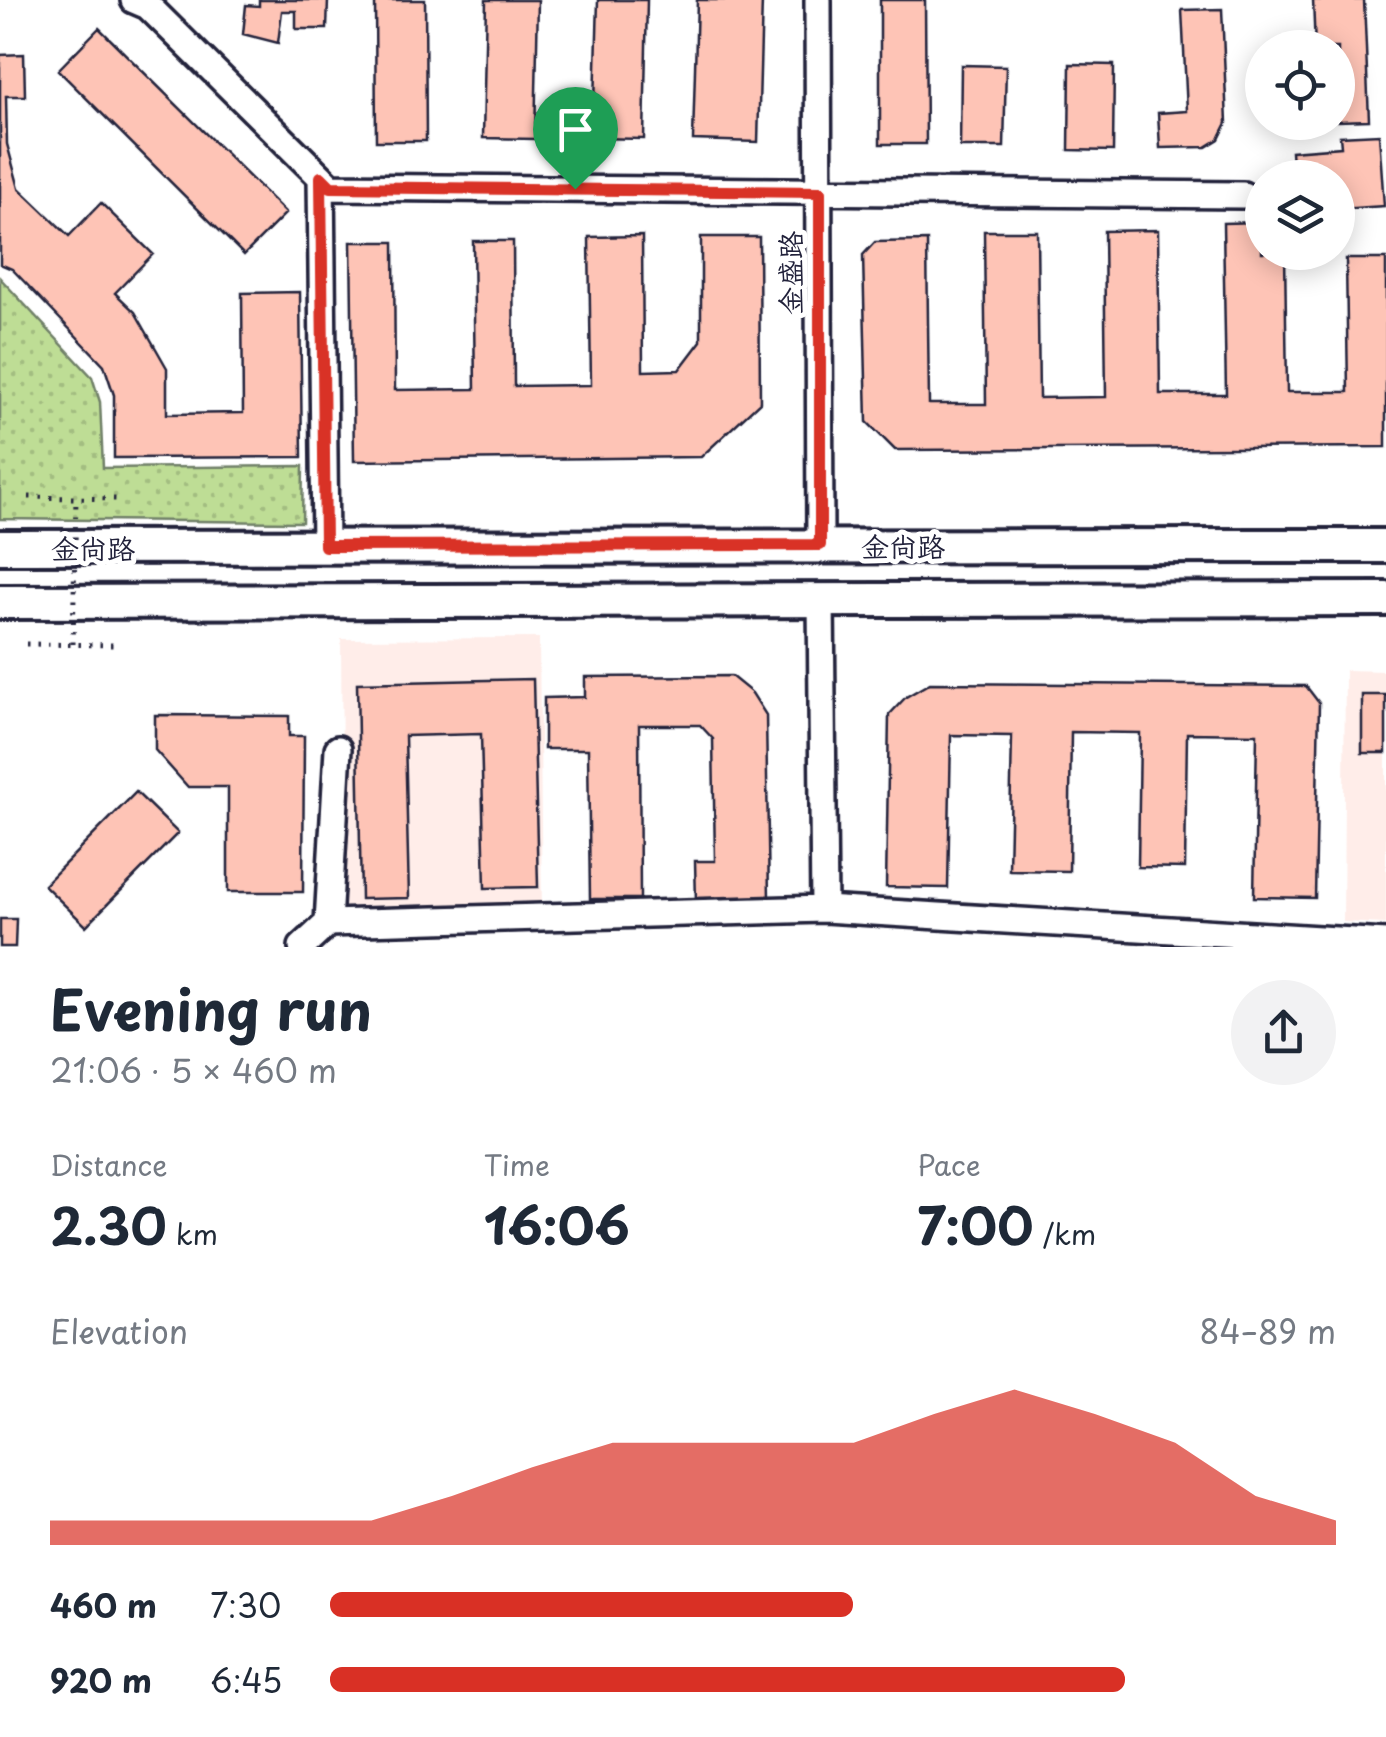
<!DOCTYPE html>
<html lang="en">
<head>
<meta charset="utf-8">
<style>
  body { margin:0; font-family:"Playpen Sans","LXGW WenKai TC",sans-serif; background:#f2f2f3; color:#1f2937; height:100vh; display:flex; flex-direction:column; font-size:38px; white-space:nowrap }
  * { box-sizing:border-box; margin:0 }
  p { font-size:32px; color:#747a83 }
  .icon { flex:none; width:55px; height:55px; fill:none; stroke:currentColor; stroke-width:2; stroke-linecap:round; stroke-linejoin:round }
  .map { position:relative; height:947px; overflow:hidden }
  .panel { display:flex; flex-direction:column; background:#fff; flex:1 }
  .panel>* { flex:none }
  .buttons { position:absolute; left:1245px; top:30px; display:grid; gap:20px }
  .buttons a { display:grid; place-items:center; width:110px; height:110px; border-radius:50%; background:#fff; box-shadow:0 5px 25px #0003; font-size:50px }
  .pin { position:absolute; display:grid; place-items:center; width:85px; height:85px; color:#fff; margin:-102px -42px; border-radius:50% 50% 50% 0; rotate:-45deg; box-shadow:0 0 10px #0007 }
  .pin .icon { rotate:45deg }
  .round { display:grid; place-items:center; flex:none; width:105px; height:105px; border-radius:52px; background:#f2f2f3 }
  .overview { display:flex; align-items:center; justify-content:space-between; height:170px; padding:0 50px }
  h1 { font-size:55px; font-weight:700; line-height:75px }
  .metrics { display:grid; grid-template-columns:repeat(3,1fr); gap:15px; height:170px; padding:10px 50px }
  .metrics div { display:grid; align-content:center }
  .metrics b { font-size:50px; font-weight:700 }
  .metrics small { font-size:28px; font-weight:400 }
  .metrics p { font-size:28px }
  .chart { height:280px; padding:20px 50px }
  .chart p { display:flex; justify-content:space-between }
  .chart svg { width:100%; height:180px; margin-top:10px; fill:#d93025; opacity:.7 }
  ul { padding:0 50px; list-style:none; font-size:32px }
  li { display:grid; grid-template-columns:160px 120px 1fr; align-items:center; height:75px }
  li i { height:25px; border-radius:12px; background:#d93025 }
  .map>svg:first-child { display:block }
</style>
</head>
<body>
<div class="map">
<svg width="1386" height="947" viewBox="0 0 1386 947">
  <defs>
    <pattern id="park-dots" width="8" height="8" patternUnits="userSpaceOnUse" patternTransform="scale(2.5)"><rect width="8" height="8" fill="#bedd95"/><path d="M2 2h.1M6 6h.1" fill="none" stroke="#a3bd81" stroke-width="1.8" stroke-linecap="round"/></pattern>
  </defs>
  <rect width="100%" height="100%" fill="#fff"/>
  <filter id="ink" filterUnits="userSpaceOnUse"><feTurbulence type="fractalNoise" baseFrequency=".01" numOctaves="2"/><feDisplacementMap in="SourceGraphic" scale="20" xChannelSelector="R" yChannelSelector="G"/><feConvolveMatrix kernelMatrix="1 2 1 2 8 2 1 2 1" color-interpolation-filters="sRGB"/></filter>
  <g filter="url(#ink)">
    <!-- built -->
    <path fill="#ffede9" d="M539 638 542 915 343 916 341 639Z
      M1345 670 1386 671V924L1343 922Z"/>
    <!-- park -->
    <path fill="url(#park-dots)" stroke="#708068" stroke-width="2.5" d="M0 278 92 377 100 402 103 468 303 466 302 522 0 519Z"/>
    <!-- building -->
    <path fill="#fec4b6" stroke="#22223b" stroke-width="2.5" d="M259 0H328L327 29H296V11H282L278 43 243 34 246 5 259 6Z
      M375 0H425L426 141H376Z
      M486 0H538L535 139 483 138Z
      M598 0H647L644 139 594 138Z
      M697 0H762L758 142 693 140Z
      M880 0H925L926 144H880Z
      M1313 0H1364L1369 120 1338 121V48H1315Z
      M1222 9 1227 123 1219 139 1206 147 1160 148 1158 113 1187 111 1182 10Z
      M99 28 286 213 244 255 58 70Z
      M24 54 25 96H6L7 144 19 188 69 236 101 203 153 254 115 293 135 312 167 368V414L243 413 242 293 300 292 302 457 114 458V395L104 365 12 269 0 264V55Z
      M1070 64 1114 65 1113 151 1069 150Z
      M961 65 1006 66 1004 147H960Z
      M1379 134 1384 206 1339 209 1338 178H1293L1291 151 1341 147 1340 136Z
      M1262 222V252H1285L1287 392H1348L1346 259H1386V447L895 450 867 422 863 255 875 242 927 241 929 404H986L984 231H1037L1039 398 1106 397 1104 231 1158 230 1160 394H1226L1223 223Z
      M642 236 643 371 679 370 701 341V237H759L760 402 701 457 354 461 351 242H394L395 390 475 389 473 241H513L514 386 591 385 589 237Z
      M731 676 752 693 766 715 769 900 696 902 695 861H715L713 739 700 725H639L640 899H590L588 749H544V698L585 697V677Z
      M533 679 538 887 485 888 481 734 405 736 409 898 361 899 357 683Z
      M930 683 1306 686 1319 703 1315 898 1254 897 1257 734 1187 733 1185 868 1138 867 1140 733 1071 732 1069 871 1009 870 1012 736 951 735 948 888 886 887 889 715 906 697Z
      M1362 695H1386V753H1362Z
      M155 715 289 716V736H304L303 892H228V787H188L155 750Z
      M136 792 178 833 86 926 44 885Z
      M0 919H16L15 947H0Z"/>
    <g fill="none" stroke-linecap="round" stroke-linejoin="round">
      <!-- minor casing -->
      <g stroke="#22223b" stroke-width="32">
        <path id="minor" d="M134 0 148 6 331 187 1243 195
          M818 0 820 545
          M321 177 325 546
          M821 599 824 909
          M328 923 824 909 1386 943
          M302 947 328 923 338 749"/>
      </g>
      <!-- major casing -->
      <g stroke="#22223b" stroke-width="40">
        <path id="major" d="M0 547 1386 546
          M0 602 1386 599"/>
      </g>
      <!-- path -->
      <path stroke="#22223b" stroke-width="5" stroke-dasharray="2.5 8" stroke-linecap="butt" d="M29 497 117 499
        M26 644 115 645"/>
      <!-- minor -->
      <use href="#minor" stroke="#fff" stroke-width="25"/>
      <!-- major -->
      <use href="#major" stroke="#fff" stroke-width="32"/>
      <!-- path-bridge -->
      <path stroke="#22223b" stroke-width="5" stroke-dasharray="2.5 8" stroke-linecap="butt" d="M73 644 76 498"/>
    </g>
  </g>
  <g fill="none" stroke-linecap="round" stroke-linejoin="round" filter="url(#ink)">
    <!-- route casing -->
    <g stroke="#fff" stroke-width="20">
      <path id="route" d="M321 177 331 187 820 192V545L325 546Z"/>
    </g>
    <!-- route -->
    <use href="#route" stroke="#d93025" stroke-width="12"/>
  </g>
  <g text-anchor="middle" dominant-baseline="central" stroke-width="10" stroke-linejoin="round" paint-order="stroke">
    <!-- street labels -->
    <g font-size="28" fill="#22223b" stroke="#fff">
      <text transform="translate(789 273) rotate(-90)">金盛路</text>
      <text x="903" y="545">金尚路</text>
      <text x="93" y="547">金尚路</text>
    </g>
  </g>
</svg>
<div class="buttons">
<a><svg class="icon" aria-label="locate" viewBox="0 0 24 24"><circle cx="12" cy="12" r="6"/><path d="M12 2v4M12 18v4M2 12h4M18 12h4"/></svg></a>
<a><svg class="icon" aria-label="layers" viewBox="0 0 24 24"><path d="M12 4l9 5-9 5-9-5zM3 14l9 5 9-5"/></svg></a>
</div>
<div class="pin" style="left:575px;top:189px;background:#1e9e55"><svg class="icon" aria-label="arrive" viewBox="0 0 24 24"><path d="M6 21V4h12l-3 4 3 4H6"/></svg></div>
</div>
<section class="panel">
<div class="overview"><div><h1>Evening run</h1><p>21:06 · 5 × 460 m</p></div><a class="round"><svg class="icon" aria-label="share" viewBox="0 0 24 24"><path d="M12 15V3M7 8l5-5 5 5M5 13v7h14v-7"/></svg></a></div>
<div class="metrics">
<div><p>Distance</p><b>2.30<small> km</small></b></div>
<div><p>Time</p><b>16:06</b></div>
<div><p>Pace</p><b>7:00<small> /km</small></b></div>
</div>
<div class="chart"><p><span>Elevation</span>84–89 m</p>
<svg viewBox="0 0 160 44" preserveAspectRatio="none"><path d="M0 44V38L10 38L20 38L30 38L40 38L50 32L60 25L70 19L80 19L90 19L100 19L110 12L120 6L130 12L140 19L150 32L160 38V44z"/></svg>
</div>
<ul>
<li><b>460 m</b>7:30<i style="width:52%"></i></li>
<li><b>920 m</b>6:45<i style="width:79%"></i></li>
</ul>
</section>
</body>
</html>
